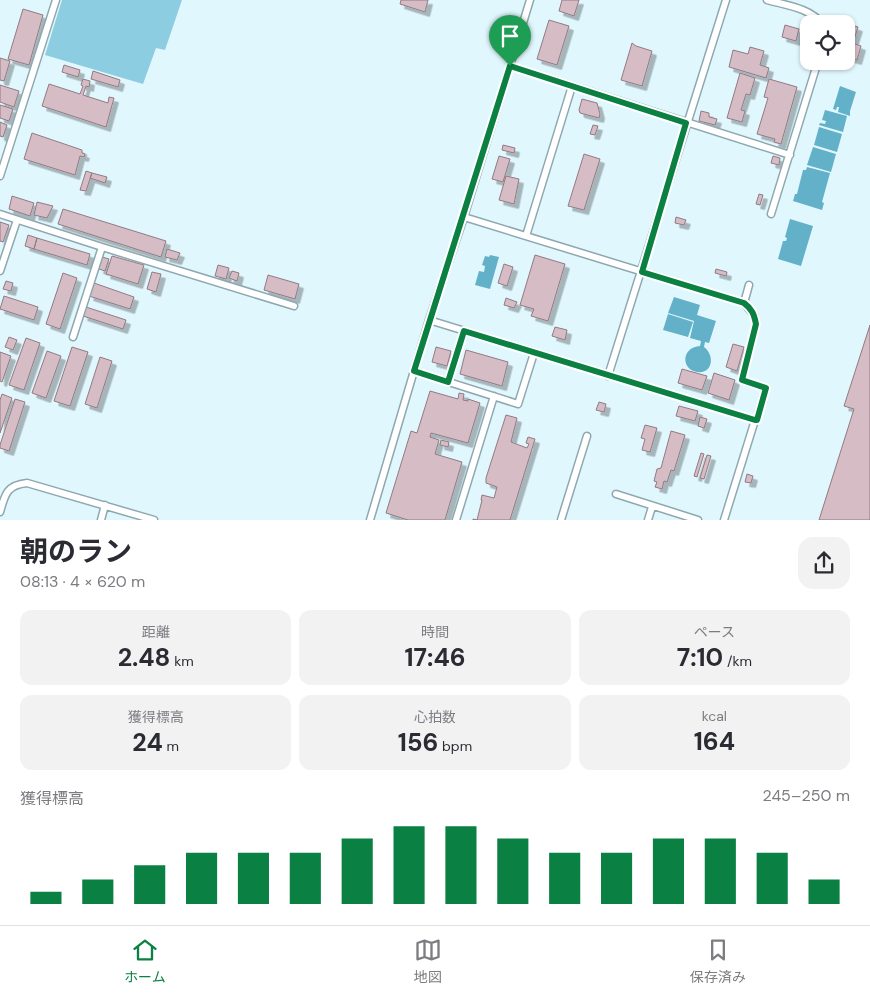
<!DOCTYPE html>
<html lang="ja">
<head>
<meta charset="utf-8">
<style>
  body { margin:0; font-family:"DM Sans","Noto Sans JP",sans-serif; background:#f2f2f3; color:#2b2b33; height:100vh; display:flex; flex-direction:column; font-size:19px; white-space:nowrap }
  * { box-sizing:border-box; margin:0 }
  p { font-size:16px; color:#7c7c81 }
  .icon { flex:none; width:28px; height:28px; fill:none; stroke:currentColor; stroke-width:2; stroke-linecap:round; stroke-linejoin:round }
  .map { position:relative; height:520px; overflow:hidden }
  .side { display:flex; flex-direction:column; background:#fff; flex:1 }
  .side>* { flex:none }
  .fabs { position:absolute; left:800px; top:15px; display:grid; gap:10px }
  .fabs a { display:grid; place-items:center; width:55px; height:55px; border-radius:10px; background:#fff; box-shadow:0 1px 4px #0004; font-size:25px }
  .pin { position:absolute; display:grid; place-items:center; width:42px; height:42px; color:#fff; margin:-51px -21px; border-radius:50% 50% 50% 0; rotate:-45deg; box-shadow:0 0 5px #0007 }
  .pin .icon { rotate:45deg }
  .round { display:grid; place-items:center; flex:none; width:52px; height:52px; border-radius:15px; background:#f2f2f3 }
  .head { display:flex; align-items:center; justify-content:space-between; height:85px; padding:0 20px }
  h1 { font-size:28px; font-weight:700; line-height:38px }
  .figures { display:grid; grid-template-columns:repeat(3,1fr); gap:8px; height:85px; padding:5px 20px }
  .figures div { display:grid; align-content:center; border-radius:12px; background:#f2f2f3; text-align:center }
  .figures b { font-size:25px; font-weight:700 }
  .figures small { font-size:14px; font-weight:400 }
  .figures p { font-size:14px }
  .chart { height:140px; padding:10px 20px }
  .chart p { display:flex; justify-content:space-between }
  .chart svg { width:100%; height:90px; margin-top:5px; stroke:#0b8043; stroke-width:6 }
  .menu { display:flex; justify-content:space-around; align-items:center; height:70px; border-top:1px solid #e1e1e2; background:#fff; font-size:14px; color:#7c7c81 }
  .menu a { display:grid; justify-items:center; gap:2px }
  .menu .active { color:#0b8043 }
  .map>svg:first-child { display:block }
</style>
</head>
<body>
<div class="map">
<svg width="870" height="520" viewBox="0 0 870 520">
  <defs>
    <filter id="shadow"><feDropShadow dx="4.5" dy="4.5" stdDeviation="0" flood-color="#0004"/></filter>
  </defs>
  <rect width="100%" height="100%" fill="#e1f7fe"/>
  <!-- green -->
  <path fill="#8dcde1" d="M62 0H182L165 50 156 48 143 84 45 55Z"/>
  <!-- water -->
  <path fill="#63b1c8" d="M840 86 856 92 850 111V116L838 112 839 107H837L836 110 833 109Z
    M825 110 847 116 843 132 819 125 820 123 825 124 826 121 822 120Z
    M819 127 842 134 837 152 814 145Z
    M813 147 836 154 831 172 807 165Z
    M807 167 830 173 822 202 824 203 822 210 793 201 795 194H797L803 170H806Z
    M790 219 813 226 801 266 778 259 783 241H786L787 238 785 237Z
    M490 255 499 257 490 289 475 285 479 271 484 272 485 266 482 265 485 256 489 257Z
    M674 297 700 305 697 315 716 321 709 343 705 342 704 347C715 355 713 374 697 372 680 369 682 347 700 346L701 341 690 338 694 321 668 313Z
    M668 314 693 322 688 337 663 330Z"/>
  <!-- building -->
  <path fill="#d6bcc4" stroke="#927a82" filter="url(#shadow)" d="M401 0H428L425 12 400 4Z
    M562 0H579L574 16 559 11Z
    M23 9 43 15 29 65 8 59Z
    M549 20 569 26 557 65 537 59Z
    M841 22 858 27 853 43 861 46 857 60 846 57V24H840Z
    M785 25 799 29 796 41 782 37Z
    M632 43 636 46 652 51 642 86 621 80Z
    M750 47 764 51 760 65 769 68 766 78 729 67 733 50 748 54Z
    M0 58 10 61 4 81 0 80Z
    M64 65 80 70 78 77 62 72Z
    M93 71 120 80 118 87 91 79Z
    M740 73 755 78 750 95 746 94 741 110 745 111 742 122 727 118Z
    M83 79 90 81 89 87 86 86 83 95 108 103 109 97 114 98 106 127 42 106 49 84 80 94 83 86 81 85Z
    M769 79 797 87 781 144 774 142 775 139 757 134 768 98 764 97Z
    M0 85 19 91 14 107 0 102Z
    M582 99 597 103 600 114 599 118 580 113 579 110Z
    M0 105 13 109 9 121 0 118Z
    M701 111 709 113V117L717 119 715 125 699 121Z
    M0 122 7 125 3 137 0 136Z
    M593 125 598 126 595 135 590 134Z
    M32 133 82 150V153L85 154 84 157 80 156 75 175 24 159Z
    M503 145 515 148 514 153 502 150Z
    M584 154 600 159 584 210 568 206Z
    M499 156 510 159 503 182 492 179Z
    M773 156 780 158 779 165 771 163Z
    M86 171 92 173 86 191 80 190Z
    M92 173 107 177 105 183 90 178Z
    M506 176 519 179 514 204 499 200Z
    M759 194 763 195 760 205 756 204Z
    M12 196 34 203 30 216 9 209Z
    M37 202 53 206 47 218 34 215Z
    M63 209 166 241 161 257 58 224Z
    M676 217 686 220 684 225 675 223Z
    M0 222 9 225 3 242 0 241Z
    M28 235 37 238 34 249 25 246Z
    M37 238 90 254 87 265 34 249Z
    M167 249 180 253 177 260 165 257Z
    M535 255 565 264 548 321 531 316 534 309 520 305Z
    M112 256 144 265 138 284 106 274Z
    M102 257 109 259 105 271 99 269Z
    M504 264 513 267 507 286 498 283Z
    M218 265 229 268 226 279 215 276Z
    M716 269 727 272 726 276 715 273Z
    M232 271 239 273 237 281 229 278Z
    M152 272 161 274 156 292 147 289Z
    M63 273 77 278 60 329 46 324Z
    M268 275 299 284 295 299 264 290Z
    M6 281 13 283 11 291 3 289Z
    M94 283 134 297 130 309 89 296Z
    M4 296 38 307 34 320 0 309Z
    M506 298 517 302 514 308 504 305Z
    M86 307 126 320 123 329 83 316Z
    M870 325V520H819L854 409 844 406Z
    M555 327 567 330 565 340 552 336Z
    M9 337 17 340 13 350 5 347Z
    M26 338 40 343 24 390 9 385Z
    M733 344 744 347 737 371 726 367Z
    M72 347 88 352 70 406 54 401Z
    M436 347 451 351 447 366 432 362Z
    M466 350 508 362 502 386 460 374Z
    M47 351 61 356 46 398 32 393Z
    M0 352 11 356 2 382 0 381Z
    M100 357 112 361 97 408 85 404Z
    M682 369 707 376 702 390 678 383Z
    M714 373 735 380 729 400 708 393Z
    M430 391 458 399 459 393 464 394 463 400 468 401V399L480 403 468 443 431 433 430 437 439 440 435 454 462 462 445 520H408L386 513 411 431 417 433Z
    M2 394 12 398 0 433V400Z
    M15 399 25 402 9 451 0 448V445Z
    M599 402 606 404 604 412 596 410Z
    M679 406 698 411 695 421 676 416Z
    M506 415 517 418 511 442 527 448 529 444 526 443 528 437 535 439 510 520H473V519L477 520 482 500H481L482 495 494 498 497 487 486 483V478Z
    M700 417 707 419 704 428 698 426Z
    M645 425 657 428 650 452 642 450 645 439 641 438Z
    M671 431 685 435 674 471 671 470 667 482 664 481 662 489 655 487 657 482 654 481 657 469 661 468Z
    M441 440 449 442 448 447 440 445Z
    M701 453 704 454 697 477 694 476Z
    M707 455 711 456 704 479 700 478Z
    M747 474 753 476 751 483 745 482Z"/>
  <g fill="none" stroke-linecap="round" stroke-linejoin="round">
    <!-- service casing -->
    <g stroke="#8ea8b0" stroke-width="9">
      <path id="service" d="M767 0C785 5 811 8 822 24
        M510 66 790 155
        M0 176 56 0
        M0 214 102 247
        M771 214 818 61
        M464 217 744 303 754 315 756 324 742 380 766 388 757 419 755 420
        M526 236 572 86
        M0 271 17 220
        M744 303 749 285
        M429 320 755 420 724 520
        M73 337 102 247 294 306
        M414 371 518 404 534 353
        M608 376 726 0
        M448 382 464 331
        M616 494 698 520
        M0 512C5 494 7 485 27 483L154 520
        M101 520 105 505
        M370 520 429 320 464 217 530 0
        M456 520 494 396
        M561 520 587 436
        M648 520 652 507"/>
    </g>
    <!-- service -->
    <use href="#service" stroke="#fff" stroke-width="6"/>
  </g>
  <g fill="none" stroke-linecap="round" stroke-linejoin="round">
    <!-- route casing -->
    <g stroke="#fff" stroke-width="10">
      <path id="route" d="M510 66 686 123 642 272 744 303C752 309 754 314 756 324L742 380 766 388 757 420H755L464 331 448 382 414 371Z"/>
    </g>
    <!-- route -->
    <use href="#route" stroke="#0b8043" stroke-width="6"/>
  </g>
</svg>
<div class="fabs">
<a><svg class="icon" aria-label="locate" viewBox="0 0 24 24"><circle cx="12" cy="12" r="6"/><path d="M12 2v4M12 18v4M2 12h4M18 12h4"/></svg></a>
</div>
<div class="pin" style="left:510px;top:66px;background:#1e9e55"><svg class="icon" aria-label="arrive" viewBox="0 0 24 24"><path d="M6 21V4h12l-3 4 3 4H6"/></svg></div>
</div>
<section class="side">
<div class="head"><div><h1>朝のラン</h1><p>08:13 · 4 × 620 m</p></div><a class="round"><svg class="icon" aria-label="share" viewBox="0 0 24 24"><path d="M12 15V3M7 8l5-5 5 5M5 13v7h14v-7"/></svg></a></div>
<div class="figures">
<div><p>距離</p><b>2.48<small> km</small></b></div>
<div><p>時間</p><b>17:46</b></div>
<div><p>ペース</p><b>7:10<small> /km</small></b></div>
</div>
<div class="figures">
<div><p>獲得標高</p><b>24<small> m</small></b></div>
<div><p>心拍数</p><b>156<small> bpm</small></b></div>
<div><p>kcal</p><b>164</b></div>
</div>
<div class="chart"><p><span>獲得標高</span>245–250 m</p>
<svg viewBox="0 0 160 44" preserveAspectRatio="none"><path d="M5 44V38M15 44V32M25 44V25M35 44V19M45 44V19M55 44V19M65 44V12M75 44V6M85 44V6M95 44V12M105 44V19M115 44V19M125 44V12M135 44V12M145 44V19M155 44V32"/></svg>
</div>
</section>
<nav class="menu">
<a class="active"><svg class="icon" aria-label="home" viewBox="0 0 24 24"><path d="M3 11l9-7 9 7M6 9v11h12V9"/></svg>ホーム</a>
<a><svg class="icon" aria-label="map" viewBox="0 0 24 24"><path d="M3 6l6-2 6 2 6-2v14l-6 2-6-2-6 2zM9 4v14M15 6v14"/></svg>地図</a>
<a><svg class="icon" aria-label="saved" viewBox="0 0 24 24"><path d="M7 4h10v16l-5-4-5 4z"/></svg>保存済み</a>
</nav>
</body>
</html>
